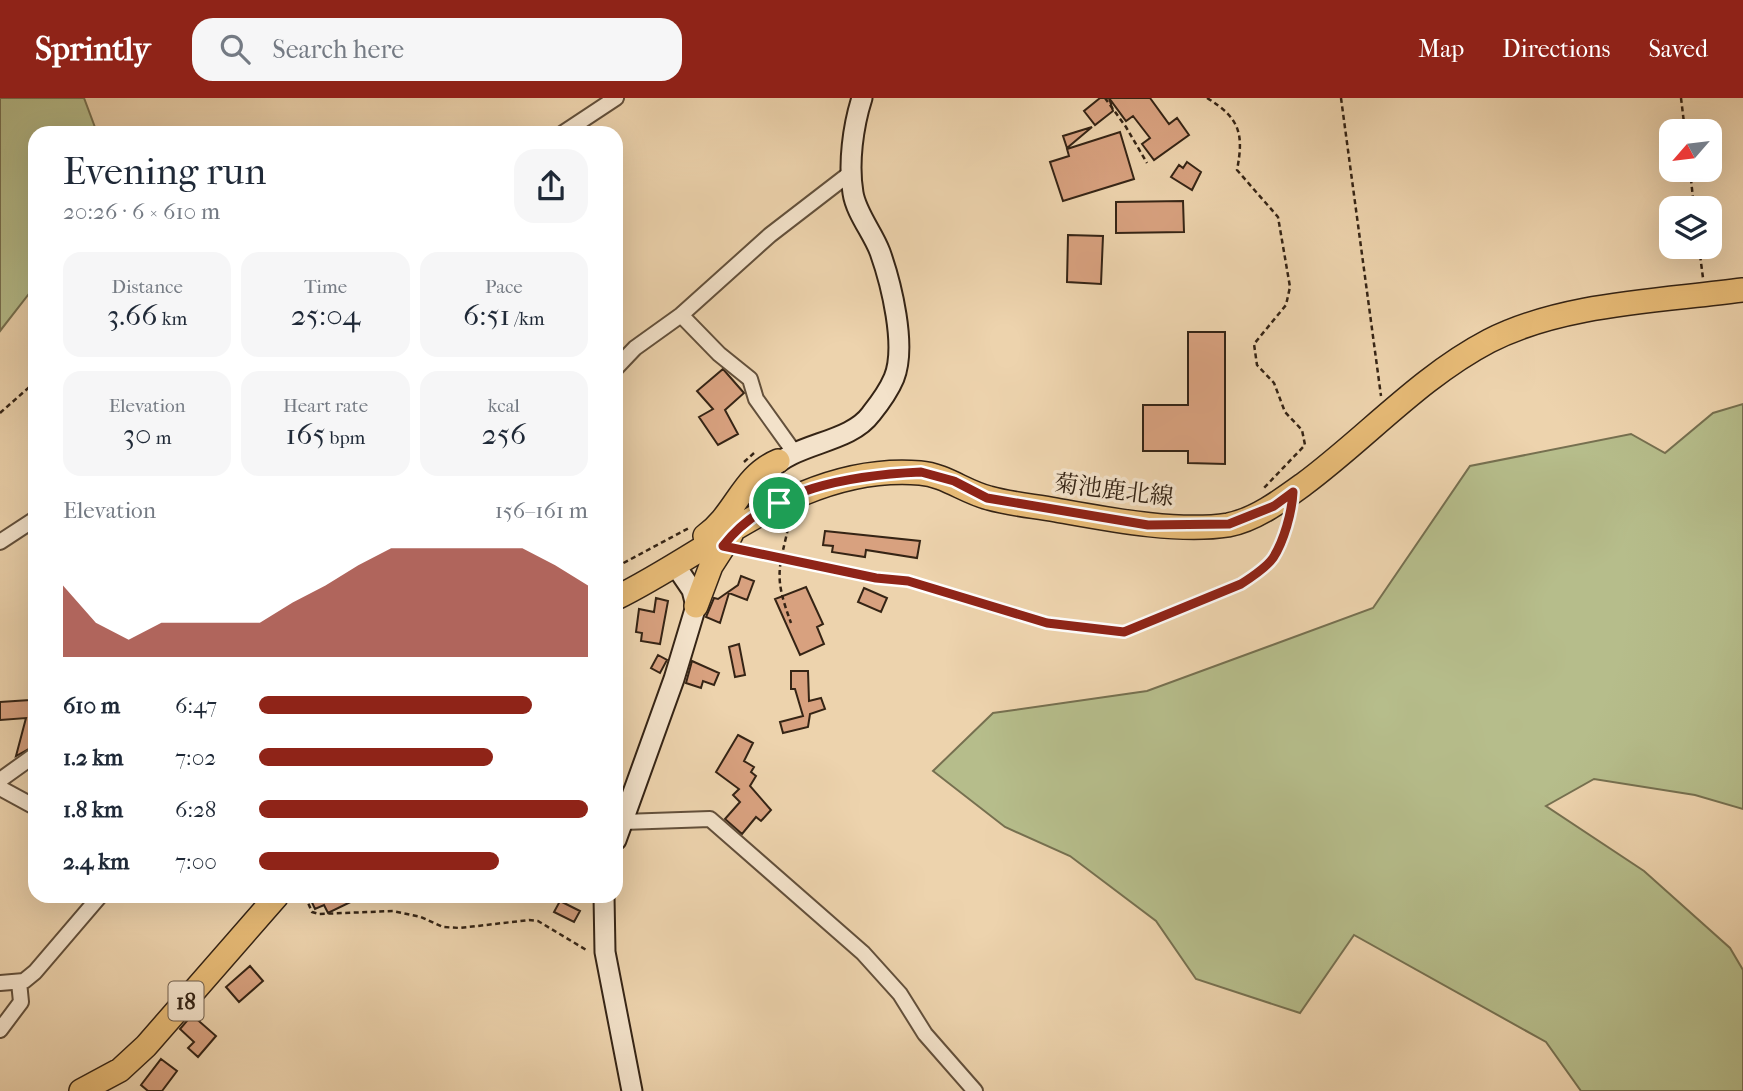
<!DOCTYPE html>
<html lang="en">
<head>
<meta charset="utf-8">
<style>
  body { margin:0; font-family:"IM FELL French Canon","Noto Serif JP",serif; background:#f6f6f7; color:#1f2937; height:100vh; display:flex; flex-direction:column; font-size:26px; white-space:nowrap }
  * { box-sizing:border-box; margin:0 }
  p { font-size:23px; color:#747a83 }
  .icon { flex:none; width:38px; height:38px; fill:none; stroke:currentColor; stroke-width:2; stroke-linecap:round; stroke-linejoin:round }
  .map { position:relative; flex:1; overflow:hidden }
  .sheet { position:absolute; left:28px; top:28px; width:595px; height:777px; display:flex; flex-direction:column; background:#fff; border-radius:21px; box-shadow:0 7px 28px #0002 }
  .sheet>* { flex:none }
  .needle { width:46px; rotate:242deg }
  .tools { position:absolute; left:1659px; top:21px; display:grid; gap:14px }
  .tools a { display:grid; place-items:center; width:63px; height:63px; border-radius:14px; background:#fff; box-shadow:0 7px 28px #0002; font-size:35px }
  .pin { position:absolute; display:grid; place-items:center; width:60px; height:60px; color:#fff; margin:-30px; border:4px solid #fff; border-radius:50%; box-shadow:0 2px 7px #0007 }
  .round { display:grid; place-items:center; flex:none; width:74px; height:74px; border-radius:21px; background:#f6f6f7 }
  .summary { display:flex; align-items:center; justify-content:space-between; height:119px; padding:0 35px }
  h1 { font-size:38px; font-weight:600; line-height:52px }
  .stats { display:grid; grid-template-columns:repeat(3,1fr); gap:10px; height:119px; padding:7px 35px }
  .stats div { display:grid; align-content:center; border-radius:18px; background:#f6f6f7; text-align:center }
  .stats b { font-size:30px; font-weight:600 }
  .stats small { font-size:19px; font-weight:400 }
  .stats p { font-size:19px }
  .chart { height:196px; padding:14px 35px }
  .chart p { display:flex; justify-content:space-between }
  .chart svg { width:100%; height:126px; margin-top:7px; fill:#8f2418; opacity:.7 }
  ul { padding:0 35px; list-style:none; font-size:23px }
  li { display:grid; grid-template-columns:112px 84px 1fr; align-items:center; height:52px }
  li i { height:18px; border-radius:9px; background:#8f2418 }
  header { display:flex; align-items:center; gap:42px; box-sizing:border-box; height:98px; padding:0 35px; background:#8f2418; color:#fff }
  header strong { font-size:33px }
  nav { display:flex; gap:38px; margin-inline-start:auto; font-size:24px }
  .search { width:490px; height:63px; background:#f6f6f7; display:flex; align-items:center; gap:18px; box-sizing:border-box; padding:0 24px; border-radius:21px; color:#747a83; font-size:26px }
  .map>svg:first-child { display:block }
</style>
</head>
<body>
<header>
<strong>Sprintly</strong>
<div class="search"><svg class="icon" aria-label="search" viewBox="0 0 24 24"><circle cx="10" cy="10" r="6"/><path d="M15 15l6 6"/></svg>Search here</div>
<nav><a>Map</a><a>Directions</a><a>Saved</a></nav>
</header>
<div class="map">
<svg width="1743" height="993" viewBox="0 0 1743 993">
  <rect width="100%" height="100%" fill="#edd3ad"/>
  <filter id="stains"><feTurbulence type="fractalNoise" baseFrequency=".00286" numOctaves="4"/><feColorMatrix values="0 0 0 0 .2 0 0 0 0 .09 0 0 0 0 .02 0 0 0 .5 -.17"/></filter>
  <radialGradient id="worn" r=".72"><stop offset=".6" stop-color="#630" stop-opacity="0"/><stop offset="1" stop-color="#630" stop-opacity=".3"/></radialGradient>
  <!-- green -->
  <path fill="#b6bd8b" stroke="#767050" stroke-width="2" d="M0 0H84L96 32 95 35H35V188L0 233Z
    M1743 306V711L1695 697 1594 681 1546 708 1644 773 1730 850 1743 872V993H1581L1546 944 1354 837 1300 915 1196 881 1156 823 1070 758 1005 729 933 673 993 615 1147 593 1373 510 1470 368 1631 336 1665 355 1713 315Z"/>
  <!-- building -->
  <path fill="#d8a17f" stroke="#352415" stroke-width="2" d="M1100 0H1109L1113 13 1095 27 1084 13Z
    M1109 0H1150L1169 26 1177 20 1189 37 1154 62 1142 46 1150 40 1133 18 1126 23Z
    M1092 29 1067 50 1063 38Z
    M1120 34 1134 81 1063 103 1050 64 1069 58 1067 51Z
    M1187 64 1201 74 1192 92 1171 79 1179 67 1183 70Z
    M1183 103 1184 134 1116 135V104Z
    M1068 137 1103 138 1101 186 1067 184Z
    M1188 234H1225V366L1188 365V353H1143V307H1188Z
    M723 271 744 295 725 312 738 336 718 347 699 319 713 311 697 293Z
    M825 433 920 443 917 460 866 452 865 459 832 454 833 448 823 447Z
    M741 478 754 483 747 502 729 495 720 525 706 519 714 500 718 501 738 487Z
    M806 489 823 526 817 529 824 546 800 557 775 501Z
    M864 490 887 500 881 514 858 504Z
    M656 500 668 503 660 546 641 543 642 535 636 534 639 511 654 514Z
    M739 546 745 577 735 579 729 549Z
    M658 557 667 562 660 575 651 570Z
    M692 563 719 575 714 587 703 583 701 590 686 585Z
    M791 573H808L809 603 821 600 825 611 810 616 808 629 783 635 780 624 803 618 795 591H791Z
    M31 598 35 599V643L34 648 16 658 26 620 0 622V604L30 602Z
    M738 637 753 645 744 663 754 669 751 674 756 678 750 688 771 712 761 723 756 719 742 736 725 721 740 704 733 697 739 691 716 674Z
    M309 798H363L328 815 324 807 315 811Z
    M560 803 580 813 574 824 554 814Z
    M250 868 263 883 239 904 226 889Z
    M192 917 216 938 198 959 188 950 194 944 180 931Z
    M161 961 177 973 162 993H148L141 987Z"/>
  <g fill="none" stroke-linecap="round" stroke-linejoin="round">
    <!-- street casing -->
    <g stroke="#63503b" stroke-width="18">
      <path id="street" d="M563 35 616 0
        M681 217 719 256 750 281 756 301 794 354
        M616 270 635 250 681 217 770 137 853 73
        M0 444 35 421
        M0 682 35 657
        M0 690 35 709
        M623 724 710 721 863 855 900 896 925 936 975 993
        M0 885 24 883 35 874 100 798
        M0 932 21 904 19 884"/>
    </g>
    <!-- secondary casing -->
    <g stroke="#352415" stroke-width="23">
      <path id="secondary" d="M779 405 769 382V373C795 344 849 346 871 316 879 306 889 292 894 280 907 248 891 185 880 154 873 135 856 115 853 95 848 66 853 28 862 0
        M616 742 674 581 696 508 692 492 675 467
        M604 798 605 854 632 993"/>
    </g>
    <!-- primary casing -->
    <g stroke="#352415" stroke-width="26">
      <path id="primary" d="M705 438C736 416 742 378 778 363
        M616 500C714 452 803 365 920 375 945 377 965 394 989 400 1010 406 1034 408 1056 412 1107 421 1177 435 1228 427 1255 422 1282 402 1304 386 1366 340 1420 279 1489 243 1563 205 1662 203 1743 192
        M696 508 711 468 731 437
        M81 993 120 972 146 948 277 798"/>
    </g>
    <!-- path -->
    <path stroke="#352415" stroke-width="2.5" stroke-dasharray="5 3.5" stroke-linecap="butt" d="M1105 0 1126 29 1147 65
      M1207 0C1240 20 1244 36 1237 72L1278 119 1290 189 1286 207 1254 246 1257 267 1274 285 1285 314 1302 332 1305 347 1262 392
      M1341 0 1381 298
      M1681 0 1685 33
      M1690 72 1694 110
      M1699 149 1703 180
      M0 315 35 284
      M744 364 754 355
      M790 422C779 472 773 476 791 525
      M743 454 876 480 908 483 1047 525 1124 534 1241 486 1273 460 1289 419
      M616 469 689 430
      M305 798 312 814 319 816 393 813 421 819 443 829 460 830 529 822 538 823 588 853"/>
    <!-- street -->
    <use href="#street" stroke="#f3e2ca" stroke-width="14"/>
    <!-- secondary -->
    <use href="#secondary" stroke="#f3e2ca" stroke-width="19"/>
    <!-- primary -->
    <use href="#primary" stroke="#e6ba76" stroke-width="23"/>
  </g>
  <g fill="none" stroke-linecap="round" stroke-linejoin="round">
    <!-- route casing -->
    <g stroke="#fff" stroke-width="14">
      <path id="route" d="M921 374 954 383 987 400 1148 427 1229 426 1274 408 1293 394C1292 414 1284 443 1273 460 1266 470 1252 479 1241 486L1124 534 1047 525 908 483 876 480 723 448C767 390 853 377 921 374Z"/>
    </g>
    <!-- route -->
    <use href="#route" stroke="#8f2418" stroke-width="9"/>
  </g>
  <g text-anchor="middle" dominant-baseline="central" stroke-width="7" stroke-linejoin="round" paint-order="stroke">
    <!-- shield labels -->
    <rect fill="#f3e2ca" stroke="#6e5d4b" stroke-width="2" x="168.5" y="883.5" width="35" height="39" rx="5"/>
    <g font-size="23" font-weight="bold" fill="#352415">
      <text x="186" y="903">18</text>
    </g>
    <!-- street labels -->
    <g font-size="24" fill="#352415" stroke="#f3e2ca">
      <text transform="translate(1114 392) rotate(7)">菊池鹿北線</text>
    </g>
  </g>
  <rect width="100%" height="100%" filter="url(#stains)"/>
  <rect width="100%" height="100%" fill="url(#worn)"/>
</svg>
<div class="tools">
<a><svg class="needle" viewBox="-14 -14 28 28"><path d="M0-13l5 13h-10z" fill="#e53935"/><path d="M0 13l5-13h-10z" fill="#747a83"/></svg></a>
<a><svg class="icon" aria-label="layers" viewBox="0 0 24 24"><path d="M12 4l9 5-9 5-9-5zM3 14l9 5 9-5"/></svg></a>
</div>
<div class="pin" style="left:779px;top:405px;background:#1e9e55"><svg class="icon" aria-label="arrive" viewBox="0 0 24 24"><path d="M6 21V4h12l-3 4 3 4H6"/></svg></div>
<section class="sheet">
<div class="summary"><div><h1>Evening run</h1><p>20:26 · 6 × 610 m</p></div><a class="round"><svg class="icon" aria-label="share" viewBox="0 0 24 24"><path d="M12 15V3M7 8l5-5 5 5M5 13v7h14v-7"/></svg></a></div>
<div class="stats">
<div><p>Distance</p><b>3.66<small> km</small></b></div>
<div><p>Time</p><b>25:04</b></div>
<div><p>Pace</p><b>6:51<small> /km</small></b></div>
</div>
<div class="stats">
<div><p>Elevation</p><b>30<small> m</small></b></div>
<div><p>Heart rate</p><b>165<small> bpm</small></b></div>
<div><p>kcal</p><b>256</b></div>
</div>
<div class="chart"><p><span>Elevation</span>156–161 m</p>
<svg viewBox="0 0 160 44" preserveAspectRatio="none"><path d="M0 44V19L10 32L20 38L30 32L40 32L50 32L60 32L70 25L80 19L90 12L100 6L110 6L120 6L130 6L140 6L150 12L160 19V44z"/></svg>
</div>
<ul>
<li><b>610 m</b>6:47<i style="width:83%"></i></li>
<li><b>1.2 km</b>7:02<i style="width:71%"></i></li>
<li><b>1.8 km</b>6:28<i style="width:100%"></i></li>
<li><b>2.4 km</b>7:00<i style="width:73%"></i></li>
</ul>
</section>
</div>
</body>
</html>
